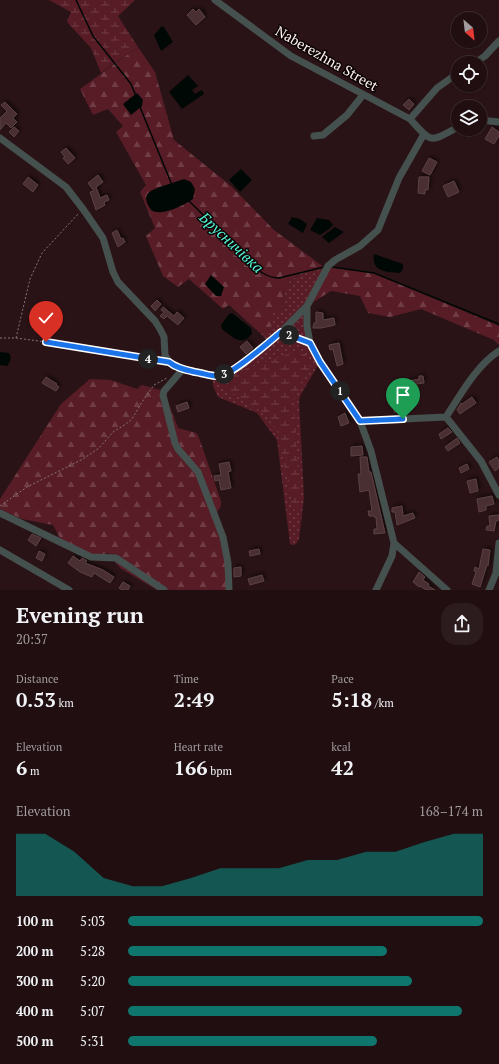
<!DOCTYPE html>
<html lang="en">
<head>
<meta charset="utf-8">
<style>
  body { margin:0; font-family:"PT Serif",serif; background:#2d1c1e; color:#f1f3f6; height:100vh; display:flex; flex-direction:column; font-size:15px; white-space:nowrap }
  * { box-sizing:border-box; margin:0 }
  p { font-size:13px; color:#a29c9f }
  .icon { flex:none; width:22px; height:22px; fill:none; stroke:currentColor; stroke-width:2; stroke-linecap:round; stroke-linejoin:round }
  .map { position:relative; height:590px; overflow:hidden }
  .sheet { display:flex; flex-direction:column; background:#200e10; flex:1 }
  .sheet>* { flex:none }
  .needle { width:26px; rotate:152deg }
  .controls { position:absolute; left:451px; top:12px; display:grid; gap:8px }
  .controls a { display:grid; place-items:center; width:36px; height:36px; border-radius:50%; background:#200e10; box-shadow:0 1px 3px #0004,0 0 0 1px #3d2e30; font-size:20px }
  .pin { position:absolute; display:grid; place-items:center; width:34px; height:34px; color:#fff; margin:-41px -17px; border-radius:50% 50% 50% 0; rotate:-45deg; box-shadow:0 0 4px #0007 }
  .pin .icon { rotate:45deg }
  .km { position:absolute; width:20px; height:20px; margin:-10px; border-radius:50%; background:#222; color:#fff; font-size:11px; line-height:20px; text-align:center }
  .round { display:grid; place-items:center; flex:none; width:42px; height:42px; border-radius:16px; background:#2d1c1e }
  .head { display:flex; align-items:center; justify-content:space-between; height:68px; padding:0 16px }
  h1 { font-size:22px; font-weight:700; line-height:30px }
  .figures { display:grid; grid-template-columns:repeat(3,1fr); gap:6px; height:68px; padding:4px 16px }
  .figures div { display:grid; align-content:center }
  .figures b { font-size:20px; font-weight:700 }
  .figures small { font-size:11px; font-weight:400 }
  .figures p { font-size:11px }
  .chart { height:112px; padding:8px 16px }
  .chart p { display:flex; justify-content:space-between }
  .chart svg { width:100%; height:72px; margin-top:4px; fill:#0f766e; opacity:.7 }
  ul { padding:0 16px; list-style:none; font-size:13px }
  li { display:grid; grid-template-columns:64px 48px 1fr; align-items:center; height:30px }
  li i { height:10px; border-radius:5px; background:#0f766e }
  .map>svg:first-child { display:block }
</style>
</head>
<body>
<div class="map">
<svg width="499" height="590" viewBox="0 0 499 590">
  <defs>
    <pattern id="grass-dots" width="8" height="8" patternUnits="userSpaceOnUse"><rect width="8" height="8" fill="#571c26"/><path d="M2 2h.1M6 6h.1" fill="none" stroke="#703d46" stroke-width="1.8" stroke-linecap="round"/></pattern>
    <pattern id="forest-firs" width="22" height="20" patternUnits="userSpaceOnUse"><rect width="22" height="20" fill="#571c26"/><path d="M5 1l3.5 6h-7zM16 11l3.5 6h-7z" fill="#703d46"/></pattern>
    <pattern id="wetland-marsh" width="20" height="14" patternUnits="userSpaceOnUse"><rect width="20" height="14" fill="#571c26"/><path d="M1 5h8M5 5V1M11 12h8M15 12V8" fill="none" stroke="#703d46"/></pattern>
    <filter id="shadow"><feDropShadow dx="2" dy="-2" stdDeviation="2" flood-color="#0009"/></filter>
  </defs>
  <rect width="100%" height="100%" fill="#2a1316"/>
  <!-- grass -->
  <path fill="url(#grass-dots)" d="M325 268 307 306V326L320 362 301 394 299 400 304 497 299 539 296 544 293 545 290 544 277 440 257 413 218 397 213 386V376H220L268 342 261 334C270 328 277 325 268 314L282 309C283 302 283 292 286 287 294 273 311 271 325 268Z"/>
  <!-- forest -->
  <path fill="url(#forest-firs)" d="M138 47 155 72 174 140 231 186 274 230 325 268C311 271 294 273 286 287 283 292 283 302 282 309L276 313 269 314C277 326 270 328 261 334L229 305 223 309 189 279 178 287 163 276 146 236 155 228 140 192 146 185 116 132 123 126 108 109 93 115 80 89Z
    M328 266 374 273 499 326V345L494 340 421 309 390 317 368 313 360 296 331 291 307 306Z
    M90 379 111 380 137 389 142 385 164 391 178 428 196 433 198 435 221 501V506L214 517 223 537 229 590H157L120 568 108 553 93 556 62 542 53 525 22 519 0 509V499L61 404Z"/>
  <!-- wetland -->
  <path fill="url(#wetland-marsh)" d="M49 0H135L118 16 138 47 101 73 91 48 67 22 71 12Z
    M294 352C304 351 311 356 310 367L294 399 300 507 298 511H295L291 505V497L277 432C267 411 244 401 226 389L222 383 224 379 245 369Z"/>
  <!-- water -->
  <path fill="#000806" d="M162 26 164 27 173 42 161 51 154 35Z
    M188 75 198 86 192 90 195 94 202 90 204 94 182 109 169 92Z
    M137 93 143 100 142 106 131 115 123 104Z
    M241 169 252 180 240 192 229 180Z
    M184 179 191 182 195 189 193 199C184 205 162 217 151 210 139 193 151 190 166 185 172 183 178 181 184 179Z
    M292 217 300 219 307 224 303 233 288 224Z
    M317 218 329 220 333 225 329 229 320 235 310 230Z
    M335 227 344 232 329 243 322 237Z
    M374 254 403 264V269L400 273C386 272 371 272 374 254Z
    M211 275 224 287 221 296H216L205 284Z
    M232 313 251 328 252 334C240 347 233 337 222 329L221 325 229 314Z
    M0 352 9 353C12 358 10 362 7 366L0 365Z"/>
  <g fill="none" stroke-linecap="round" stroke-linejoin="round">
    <!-- stream -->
    <path stroke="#000806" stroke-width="1.5" d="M76 0 93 36 131 84 136 96
      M140 107 172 185
      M188 200 261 272C267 276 272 278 279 278L324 267
      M332 267 374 273 499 324"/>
  </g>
  <!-- building -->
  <path fill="#482e31" stroke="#5c4144" filter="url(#shadow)" d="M193 9 196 12 199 9 205 17 196 25 187 15Z
    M409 99 414 104 409 110 403 105Z
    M5 102 17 114 13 118 17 122 11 128 6 123 0 130V118L7 111 1 105Z
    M14 127 19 131 14 137 9 132Z
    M492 127 499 132V136L494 144 485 139Z
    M66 148 75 158 68 164 63 158 65 157 61 152Z
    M429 158 437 162 430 175 422 171Z
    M98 175 103 182 96 187 100 198 107 195 109 200 104 202 105 205 96 210 90 192 94 191 88 183Z
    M28 177 38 185 33 192 23 184Z
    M419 177H429L428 190H425V194L418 193Z
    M454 181 459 192 448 197 443 186Z
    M117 230 121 239 123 238 125 242 118 247 112 233Z
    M157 300 161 304 155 311 151 306Z
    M163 307 174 316 177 312 184 318 178 325 167 316 164 319 160 316 164 312 161 310Z
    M316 312 323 313V320L334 318 335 325 321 328H313L314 323H316Z
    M247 341 253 348 246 354 240 347Z
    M339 343 343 364 337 366 333 349 330 350 329 345Z
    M419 376H423L424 383 410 385 409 381 419 379Z
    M46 377 57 384 56 385 59 387 56 391 42 383Z
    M472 397 476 403 460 414 457 410 461 403 462 404Z
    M187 402 189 408 178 412 176 406Z
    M411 402 412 410 394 412V408L405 407 404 403Z
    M345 413 349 423 341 426 338 417Z
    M448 428 452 432 441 439 439 434Z
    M457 438 460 443 448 451 445 447Z
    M362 446 363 455 351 456V447Z
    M360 457H367L369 472H371L385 533 374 534V529H377L376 517 375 518 374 516H369L368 511H372L369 490 360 492 358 474H361Z
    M497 457 499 461V468L495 471 489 462Z
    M229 462 231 471 228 472 231 488 221 490 219 480 215 481 214 476 221 475 219 464Z
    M467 464 469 469 461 473 459 468Z
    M476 479 478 491 470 493 467 481Z
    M492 496 494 504 486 506V510L479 512 477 499Z
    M402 506 403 516 413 513 415 518 397 525 395 512H392V508Z
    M499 515V520L496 521 494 531 486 530 487 526H490L489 516Z
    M32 534 41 538 36 546 28 540Z
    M259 549 260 554 250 556 249 551Z
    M483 549 490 550 488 566 487 565 480 587 472 584 476 572 474 571 475 567 479 569Z
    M39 551 45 554 42 561 36 558Z
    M73 556 80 561 82 558 87 561 85 563 103 570 114 577 110 583 94 573 92 577 80 572 68 563Z
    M241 567V576L234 577V568Z
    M419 572 425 577 423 580 429 584 428 586 435 590H426L420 586 419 587 413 582Z
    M262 575 264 581 250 585 248 579Z
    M123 582 130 586 128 590H122L119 588Z"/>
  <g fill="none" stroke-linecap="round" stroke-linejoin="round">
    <!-- path -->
    <path stroke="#877577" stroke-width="1" stroke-dasharray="2 2" stroke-linecap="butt" d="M0 338H16L30 279 42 253 79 213
      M16 338 76 346 160 361
      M0 506 27 487 83 459 99 448 113 432 126 424 132 419 142 402 154 385 167 378"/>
    <!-- minor -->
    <path stroke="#45514e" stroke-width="7" d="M215 0 291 56 410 119C432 143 429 143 458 127
      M475 63 485 56 499 41
      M410 119 437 88 458 73
      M480 120 499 122
      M314 136 323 135 347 115 363 95
      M0 138 66 187 83 209 103 238 113 272 118 282 155 321 160 329 164 337 165 355 169 362 183 369 213 376H220L231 372 281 332 307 306
      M281 332 310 343 320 362 360 421 371 451 394 543 392 556 376 590
      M310 343 307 326V306L328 266 335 260 360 246 378 230 399 178 424 134
      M183 369 164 391 163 395 175 443 178 449 198 472 223 537 228 563 229 590
      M446 417 481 461 499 495
      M360 421 446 417C461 394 476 366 499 351
      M0 513 91 557 116 558 164 590
      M394 543 447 590
      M0 550 69 590
      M489 590 496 573 499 543"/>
  </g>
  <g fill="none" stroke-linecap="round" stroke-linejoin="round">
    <!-- route casing -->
    <g stroke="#fff" stroke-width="8">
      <path id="route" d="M46 342 169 362C176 368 186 370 195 372 203 373 212 377 220 376 233 374 269 342 281 332L310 343 320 362 360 421 403 419"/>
    </g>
    <!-- route -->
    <use href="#route" stroke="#1a73e8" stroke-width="5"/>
  </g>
  <g text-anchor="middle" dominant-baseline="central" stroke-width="3" stroke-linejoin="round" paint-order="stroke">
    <!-- street labels -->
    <g font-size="14" fill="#fef1f1" stroke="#0c0404">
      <text transform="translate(327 58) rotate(30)">Naberezhna Street</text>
    </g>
    <!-- water labels -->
    <g font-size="15" font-style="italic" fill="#54f3d5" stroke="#0c0404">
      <text transform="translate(232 242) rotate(43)">Брусничівка</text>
    </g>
  </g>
</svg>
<div class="controls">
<a><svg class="needle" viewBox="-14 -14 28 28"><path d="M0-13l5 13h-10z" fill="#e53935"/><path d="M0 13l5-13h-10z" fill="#a29c9f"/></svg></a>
<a><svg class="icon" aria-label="locate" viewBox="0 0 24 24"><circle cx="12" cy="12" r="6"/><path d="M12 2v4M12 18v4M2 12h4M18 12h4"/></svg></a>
<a><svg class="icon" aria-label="layers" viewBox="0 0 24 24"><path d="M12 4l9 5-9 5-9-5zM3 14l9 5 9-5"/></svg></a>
</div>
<div class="pin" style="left:403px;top:419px;background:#1e9e55"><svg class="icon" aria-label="arrive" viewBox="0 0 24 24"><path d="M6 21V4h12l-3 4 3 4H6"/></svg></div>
<div class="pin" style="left:46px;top:342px;background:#d93025"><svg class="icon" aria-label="check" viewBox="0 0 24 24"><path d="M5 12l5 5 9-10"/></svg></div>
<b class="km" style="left:340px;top:391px">1</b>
<b class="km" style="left:289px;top:335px">2</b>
<b class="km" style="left:224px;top:374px">3</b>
<b class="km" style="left:148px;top:359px">4</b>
</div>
<section class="sheet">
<div class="head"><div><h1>Evening run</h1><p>20:37</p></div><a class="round"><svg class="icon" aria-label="share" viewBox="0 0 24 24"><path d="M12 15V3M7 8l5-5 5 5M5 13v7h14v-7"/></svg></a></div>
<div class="figures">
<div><p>Distance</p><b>0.53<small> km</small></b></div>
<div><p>Time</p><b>2:49</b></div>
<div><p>Pace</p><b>5:18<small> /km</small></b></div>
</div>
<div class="figures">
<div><p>Elevation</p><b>6<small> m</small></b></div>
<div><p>Heart rate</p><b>166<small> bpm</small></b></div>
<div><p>kcal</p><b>42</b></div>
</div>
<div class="chart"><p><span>Elevation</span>168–174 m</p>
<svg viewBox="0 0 160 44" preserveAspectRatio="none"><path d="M0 44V6L10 6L20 17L30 33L40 38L50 38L60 33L70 27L80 27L90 27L100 22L110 22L120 17L130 17L140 11L150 6L160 6V44z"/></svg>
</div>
<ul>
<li><b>100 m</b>5:03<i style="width:100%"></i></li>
<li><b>200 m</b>5:28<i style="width:73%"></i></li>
<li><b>300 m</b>5:20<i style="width:80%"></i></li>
<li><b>400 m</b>5:07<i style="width:94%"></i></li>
<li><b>500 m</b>5:31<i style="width:70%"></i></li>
</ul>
</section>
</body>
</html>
